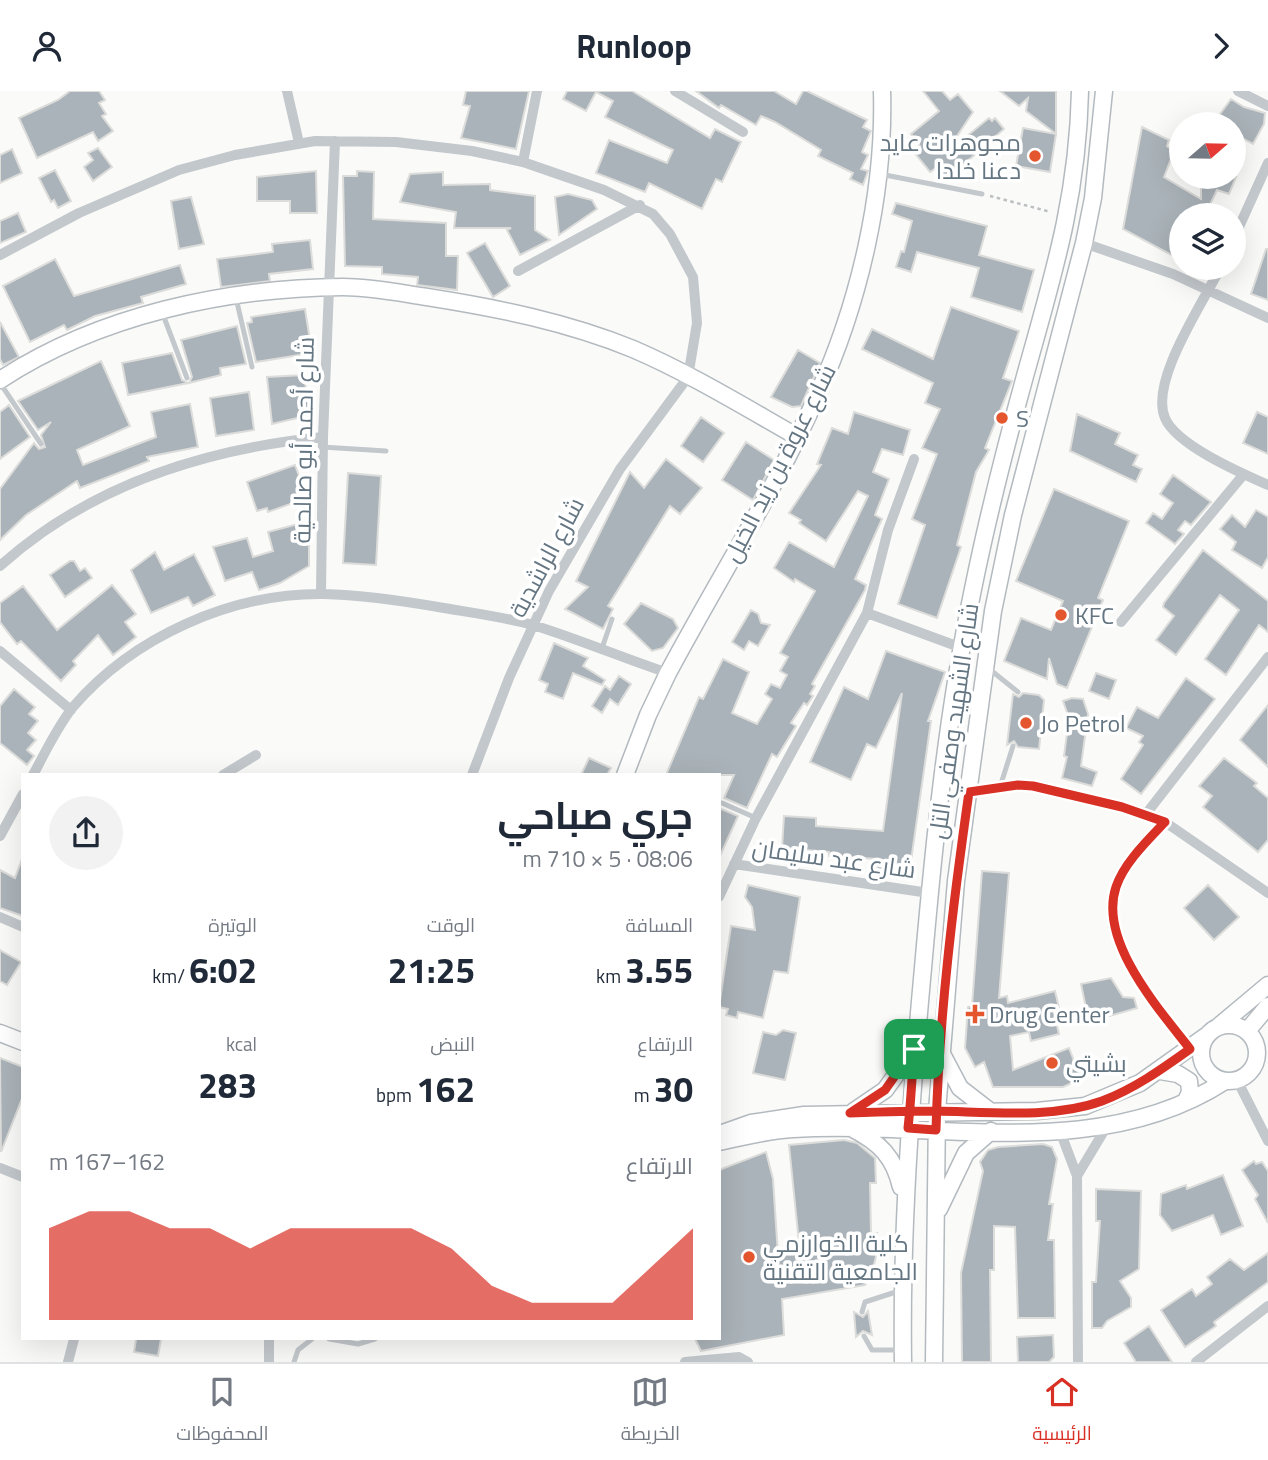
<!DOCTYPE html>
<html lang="ar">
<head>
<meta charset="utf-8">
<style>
  body { margin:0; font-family:"Titillium Web",Cairo,sans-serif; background:#f2f2f3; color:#1f2937; direction:rtl; height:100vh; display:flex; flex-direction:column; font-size:26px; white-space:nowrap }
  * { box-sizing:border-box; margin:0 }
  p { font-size:23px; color:#747a83 }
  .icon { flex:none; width:38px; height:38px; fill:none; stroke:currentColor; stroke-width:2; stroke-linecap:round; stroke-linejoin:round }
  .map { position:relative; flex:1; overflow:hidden; direction:ltr }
  .panel { position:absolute; left:21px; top:682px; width:700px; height:567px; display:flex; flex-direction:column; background:#fff; border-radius:0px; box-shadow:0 7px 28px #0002; direction:rtl }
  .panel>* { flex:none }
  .needle { width:46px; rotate:70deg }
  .fabs { position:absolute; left:1169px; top:21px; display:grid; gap:14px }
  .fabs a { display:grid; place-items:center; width:77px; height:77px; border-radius:50%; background:#fff; box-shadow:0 7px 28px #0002; font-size:35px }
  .pin { position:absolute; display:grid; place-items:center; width:60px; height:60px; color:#fff; margin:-30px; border-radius:14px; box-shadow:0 4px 10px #0006 }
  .round { display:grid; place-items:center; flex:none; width:74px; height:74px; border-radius:37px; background:#f2f2f3 }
  .overview { display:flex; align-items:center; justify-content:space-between; height:119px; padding:0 28px }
  h1 { font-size:38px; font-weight:700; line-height:52px }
  .metrics { display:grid; grid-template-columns:repeat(3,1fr); gap:10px; height:119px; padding:7px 28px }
  .metrics div { display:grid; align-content:center }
  .metrics b { font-size:35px; font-weight:700 }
  .metrics small { font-size:19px; font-weight:400 }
  .metrics p { font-size:19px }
  .chart { height:196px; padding:14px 28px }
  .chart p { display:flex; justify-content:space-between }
  .chart svg { width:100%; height:126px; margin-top:7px; fill:#d93025; opacity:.7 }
  header { display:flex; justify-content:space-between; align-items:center; height:91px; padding:0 28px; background:#fff; font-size:32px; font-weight:700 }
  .menu { display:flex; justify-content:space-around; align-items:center; height:98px; border-top:2px solid #e0e1e3; background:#fff; font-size:19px; color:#747a83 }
  .menu a { display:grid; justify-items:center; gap:4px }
  .menu .selected { color:#d93025 }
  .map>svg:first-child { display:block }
</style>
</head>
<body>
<header><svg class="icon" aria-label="forward" viewBox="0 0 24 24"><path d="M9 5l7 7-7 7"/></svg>Runloop<svg class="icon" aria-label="person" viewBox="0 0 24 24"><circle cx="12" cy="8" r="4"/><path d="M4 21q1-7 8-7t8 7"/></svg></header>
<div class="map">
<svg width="1268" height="1271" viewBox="0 0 1268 1271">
  <rect width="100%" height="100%" fill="#fafaf8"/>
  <!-- building -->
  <path fill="#aab3b9" stroke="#dcdcda" stroke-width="2" d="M70 0H99L105 9 99 12 106 23 102 25 113 40 98 50 93 41 37 67 19 27 58 9Z
    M466 0H529L516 58 461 47 470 15 463 14Z
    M567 0H632L710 47 715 38 741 51 722 91 716 88 702 118 649 92 645 101 596 82 609 49 667 72 673 59 605 26 613 10 596 1 586 20 563 8Z
    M696 0H774L796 13 803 0H807L867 29 863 36 871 40 862 61 868 64 861 78 868 80 863 94 850 88 853 82 818 65 821 59 775 31 761 25 756 34 721 14 719 17Z
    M923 0H942L950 9 958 3 973 21 945 63 989 27 992 30 995 27 1004 38 946 89 936 77 930 81 913 60 920 55 911 43 939 20Z
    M1000 0H1056V43L1026 20 1028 7 1019 15Z
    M1231 8 1244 16 1265 22 1264 33 1253 53 1234 43V33H1213Z
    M1142 36 1169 49 1167 55 1174 60 1164 86 1201 108V86H1236L1229 103 1217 99 1205 124H1181V169L1123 138Z
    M1023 37 1056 43 1050 81 1016 75Z
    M98 57 112 76 93 90 84 76 93 69 88 62Z
    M12 58 22 82 0 92V64Z
    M55 79 71 110 58 117 54 109 51 111 39 87Z
    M316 80 317 122H290V110H257V86Z
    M357 80 374 81 373 128 446 132V165H458L457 199 417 194 418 186 382 183V176L345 175 343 85H357Z
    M443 81V94L490 93V99L535 105V139L550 149 520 164 507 139 511 137H454L456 121 400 111 410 83Z
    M568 103 592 109 597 118 559 144 555 106Z
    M191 106 204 153 179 158 171 110Z
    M896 112 987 135 979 164 1034 179 1022 221 971 206 979 177 917 161 911 181 896 176 901 160 904 161 912 130 892 123Z
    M18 122 26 141 0 152V130Z
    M310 149 313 178 269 183 270 190 221 196 217 168 273 161 272 153Z
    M485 152 510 195 493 206 467 162Z
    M1266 158H1268V209L1251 203Z
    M55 168 74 205 180 174 186 193 141 206 143 212 95 225 67 239 64 234 30 251 3 195Z
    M951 216 1019 240 1003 287 1012 290 985 357 989 359 976 381 957 454 961 456 937 527 898 513 925 434 912 428 937 363 922 357 940 318 925 312 933 292 862 258 872 238 933 268Z
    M305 218 312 262 256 271 247 232 252 231 251 226Z
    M0 231 19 266 3 274 0 268Z
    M237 235 246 273 220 277 221 284 189 292 192 286 181 249Z
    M798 259 820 272 801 315 792 316 771 306Z
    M172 262 182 289 188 292 128 304 122 272Z
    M101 270 130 335 77 359 83 374 156 346 151 321 190 313 198 356 147 366 149 370 80 397 77 390 26 424 0 449V398L34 352 39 358 45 356 41 344 51 331 38 339 18 310Z
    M304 284 310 324 272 333 267 286Z
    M249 301 254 339 216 345 210 307Z
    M9 314 30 346 0 368V321Z
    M854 321 910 339 903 364 882 358 873 381 889 388 875 424 882 428 855 488 866 494 865 499 812 593 815 595 810 603 813 605 807 614 804 612 791 632 796 635 777 666 772 663 747 717 724 707 734 684H666L699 606 703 608 723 568 749 581 732 622 757 633 772 608 765 603 771 593 780 597 787 584 780 580 788 566 780 562 815 500 795 488 794 491 774 477 789 451 834 476 868 405 858 400 826 450 799 432 801 429 789 422 821 374 817 373 832 337 848 343Z
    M1257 321 1268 326V363L1243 352Z
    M1077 323 1120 342 1115 353 1138 364 1133 374 1142 378 1136 391 1070 360Z
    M701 326 724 342 703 371 681 355Z
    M746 351 774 369 753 409 722 389Z
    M666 368 702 397 680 423 670 415 608 515 613 518 603 538 565 518 588 496 576 490 630 381 644 397Z
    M295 374 307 407 268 421 267 417 257 420 247 391Z
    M348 382 381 385 376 474 343 472Z
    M1173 384 1211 411 1191 434 1185 430 1178 439 1184 443 1175 453 1146 432 1153 422 1162 428 1173 412 1160 403Z
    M1054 398 1129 430 1098 507 1103 509 1067 597 1057 593 1049 567 1047 588 1004 570 1021 527 1051 539 1063 510 1016 490Z
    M1256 419 1268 426V466L1262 477 1232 459 1236 451 1220 438 1232 424 1245 436Z
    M309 430V475L280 492 259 499 252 481 225 490 213 456 247 447 253 466 273 460 268 441Z
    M1203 459 1268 510V541L1259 534 1226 584 1205 568 1239 519 1220 504 1176 564 1156 549 1174 525 1163 516 1164 512Z
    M155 461 164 479 194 463 215 504 193 515 188 506 151 522 131 479Z
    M70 470H74L80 480 85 477 92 487 65 506 50 484Z
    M112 494 136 523 125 531 136 546 113 564 98 544 73 570 76 574 61 590 21 550 17 553 0 531V512L23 495 57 539Z
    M641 512 673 528 678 537 663 557 652 560 624 533Z
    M751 519 758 523 761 532 770 534 758 555 749 550 744 559 732 551Z
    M554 552 588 567 583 575 605 589 602 594 573 582 563 608 545 601 548 593 539 589Z
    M886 560 945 581 928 630H931L909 784 877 780 878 768 829 765V761L782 757 784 725 816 727V735L883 740 902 602 876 657 867 653 851 689 810 671 844 596 868 608Z
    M1096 582 1116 589 1109 608 1089 600Z
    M619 585 631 593 618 614 610 608 602 622 592 615 605 595 610 599Z
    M1186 587 1215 608 1141 703 1121 688 1143 654 1139 651 1143 645 1126 637 1137 616 1158 627Z
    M14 598 35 616 29 623 38 630 28 642 36 649 27 659 34 665 27 674 0 652V615Z
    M1023 602 1039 604 1044 609 1039 658 1018 656 1014 650 1007 654 1013 603 1019 606Z
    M1072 607 1083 608 1088 623 1081 675 1097 681 1092 695 1062 687 1067 666 1064 665 1069 627 1063 610Z
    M1268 614V676L1240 649Z
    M589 667 611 677 607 684H581Z
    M1224 667 1257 692 1254 695 1268 707V749L1258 761 1203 716 1212 705 1199 695Z
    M719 717 738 725 719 767Z
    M22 768H23V825L0 817V779L15 787Z
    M982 780 1009 782 999 907 1007 905 1008 912 1055 900 1059 917 1053 918 1059 943 1031 950 1029 941 1010 945 1013 979 1069 957 1081 988 1063 996H993L984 971 975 976 965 957 968 916 972 915Z
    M748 794 800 806 788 882 774 880 763 927 738 921 737 927 726 924 728 918 719 916 731 835 755 839 752 816 745 806Z
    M1208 794 1239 826 1214 849 1184 817Z
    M0 859 21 871 7 894 0 890Z
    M1111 887 1123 906 1134 907 1137 917 1089 931 1081 893Z
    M783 939 796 942 785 989 753 982 763 941 776 944Z
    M0 967 23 976V1005L1 1061Z
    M844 1049 857 1052 875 1067 876 1092H870L871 1143 877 1142 874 1152 879 1153 871 1186 865 1194 782 1208 784 1244 701 1260 695 1248H719V1079L766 1061 773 1088 778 1164 799 1152 789 1054Z
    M1043 1053 1052 1056 1057 1068 1049 1113H1053L1048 1149H1054L1055 1227H1018L1015 1136 994 1135V1179H990L991 1271H962L961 1182 983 1080 980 1071 988 1059 998 1056Z
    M1254 1070 1256 1073 1262 1071 1268 1080V1132L1255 1108 1258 1104 1242 1079Z
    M1223 1084 1243 1135 1221 1144 1213 1124 1172 1140 1160 1124 1161 1103 1186 1094 1187 1098Z
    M1096 1098 1141 1100 1139 1178 1120 1190 1131 1207V1216L1107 1230 1102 1237H1092V1191H1096L1100 1130H1096Z
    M1268 1162V1191L1214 1231 1216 1235 1185 1256 1161 1219 1192 1198 1196 1205 1212 1193 1207 1186 1230 1168 1244 1179Z
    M868 1220 872 1244 863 1240 856 1246 854 1221 863 1226Z
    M1149 1235 1172 1271H1136L1124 1252Z
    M1053 1244 1054 1266 1049 1271H1018L1017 1246Z
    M136 1248H161L158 1265 134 1261Z"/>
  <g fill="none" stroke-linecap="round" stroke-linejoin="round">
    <!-- secondary casing -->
    <g stroke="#b3babf" stroke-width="19">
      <path id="secondary" d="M0 289C99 224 226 197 343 196 371 196 400 202 427 206 497 217 567 231 633 258 689 282 743 315 796 345
        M625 684 648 624 668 582C717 490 774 401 817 305 859 213 885 102 882 0
        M1201 962a28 28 0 1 1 56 0a28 28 0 1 1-56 0Z
        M1219 935 1268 894
        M1247 940 1268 915
        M0 942 23 951
        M942 963 960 997 991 1021
        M1160 980 1178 983 1189 990 1190 1001 1186 1010
        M854 1020 885 999 911 963
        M853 1038C880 1052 894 1066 901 1096
        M720 1043 751 1032 804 1024 1037 1020 1085 1015 1140 992 1206 945
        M719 1051C744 1046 768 1039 793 1038 935 1029 1097 1073 1225 990
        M939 1118 966 1062 991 1040
        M903 1271C901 1139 911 1008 923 877 934 751 947 622 973 498 989 419 1010 338 1032 260 1058 168 1078 96 1080 0
        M934 1271 937 1020 956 790 993 520 1013 424 1084 152 1093 107 1104 0"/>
    </g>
    <!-- path -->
    <path stroke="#bbbfc2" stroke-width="2.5" stroke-dasharray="3.5 3.5" stroke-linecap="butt" d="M990 105 1051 121"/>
    <!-- lane -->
    <path stroke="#c3c8cc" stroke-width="5" d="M880 83 982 103
      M236 207 252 276
      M162 221 187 287
      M0 292 41 353
      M322 356 386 360
      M601 560 612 528
      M988 577 1018 601
      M1000 696 1013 655
      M722 712 756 727
      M862 1221 865 1211 902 1199
      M864 1245 872 1259H902
      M329 1248 358 1253 375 1248
      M294 1271 298 1259 312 1248"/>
    <!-- street -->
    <path stroke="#c3c8cc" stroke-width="10" d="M287 0 299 52
      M675 0 743 41
      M1238 0 1268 15
      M523 71 537 0
      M1234 147 1268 72
      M1084 152 1173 183 1268 227
      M0 164 79 122 179 79 235 64 315 50 396 51 472 60 523 71 604 99 653 123 670 143 693 186 697 232 688 286 620 378 549 500 509 587 472 684
      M1220 177C1204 211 1149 290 1165 327 1176 354 1241 382 1268 394
      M518 180 640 114
      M0 475C90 394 204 358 323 346
      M321 503 323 346 335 50
      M867 522 962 557
      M1121 531 1244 383
      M0 560 71 619
      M33 684C45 662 57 636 73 616 133 546 231 502 323 503 363 504 404 510 444 517 474 522 504 526 533 534 578 548 623 567 668 582
      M223 684 256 664
      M969 701 1018 694 1033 695 1122 716 1165 731 1268 802
      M1146 723 1268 566
      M1165 731C1148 749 1124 772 1116 796 1098 850 1159 918 1190 958
      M0 745 23 703
      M734 773 929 802
      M719 806 756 727 867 522 888 439 914 368
      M0 826 23 836
      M1237 989 1268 1050
      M1060 1040 1077 1085 1078 1271
      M0 1077 23 1086
      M1077 1085 1107 1035
      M269 1248V1271
      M68 1271 74 1248
      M685 1271 739 1266 748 1271
      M1196 1271 1268 1215"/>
    <!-- secondary -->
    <use href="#secondary" stroke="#fff" stroke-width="16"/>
  </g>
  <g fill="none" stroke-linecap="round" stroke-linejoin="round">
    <!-- route casing -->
    <g stroke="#fff" stroke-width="14">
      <path id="route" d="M914 958 885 999 850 1022C879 1021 908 1020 936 1020 989 1021 1052 1028 1102 1010 1134 998 1162 978 1190 958 1159 918 1098 850 1116 796 1124 772 1148 749 1165 731L1122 716 1033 695 1018 694 969 701C953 813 939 926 936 1039L908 1037C911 1011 912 985 914 958"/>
    </g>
    <!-- route -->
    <use href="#route" stroke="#d93025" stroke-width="9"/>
  </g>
  <!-- markers -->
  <g fill="#e4572e" stroke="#fff" stroke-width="2.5">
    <circle cx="1035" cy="65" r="7"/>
    <circle cx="1002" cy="327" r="7"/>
    <circle cx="1061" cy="524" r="7"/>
    <circle cx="1026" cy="632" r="7"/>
    <path d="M971.5 912.5h7v7h7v7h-7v7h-7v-7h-7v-7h7z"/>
    <circle cx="1052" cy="972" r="7"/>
    <circle cx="749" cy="1166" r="7"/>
  </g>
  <g text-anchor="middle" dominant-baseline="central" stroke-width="7" stroke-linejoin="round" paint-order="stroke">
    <!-- poi labels -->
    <g font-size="24" fill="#657683" stroke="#fff" text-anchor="start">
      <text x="1021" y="51" text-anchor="end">مجوهرات عايد<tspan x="1021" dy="28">دعنا خلدا</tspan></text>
      <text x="1016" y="327">S</text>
      <text x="1075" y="524">KFC</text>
      <text x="1040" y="632">Jo Petrol</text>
      <text x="989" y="923">Drug Center</text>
      <text x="1066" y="972">بشيتي</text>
      <text x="763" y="1152">كلية الخوارزمي<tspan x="763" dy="28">الجامعية التقنية</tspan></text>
    </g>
    <!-- street labels -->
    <g font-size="24" fill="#657683" stroke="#fff">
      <text transform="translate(303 349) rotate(-89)">شارع أحمد أبو صالحية</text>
      <text transform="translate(779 372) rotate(-63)">شارع عروة بن زيد الخيل</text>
      <text transform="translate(546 466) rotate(-62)">شارع الراشدية</text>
      <text transform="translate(953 630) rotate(-82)">شارع الشهيد وصفي التل</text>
      <text transform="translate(834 767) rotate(8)">شارع عبد سليمان</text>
    </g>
  </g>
</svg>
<div class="fabs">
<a><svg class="needle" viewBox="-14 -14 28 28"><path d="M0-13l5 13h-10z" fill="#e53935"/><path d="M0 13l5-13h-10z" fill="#747a83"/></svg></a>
<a><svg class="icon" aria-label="layers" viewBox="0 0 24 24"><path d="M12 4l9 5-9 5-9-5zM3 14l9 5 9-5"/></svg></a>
</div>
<div class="pin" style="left:914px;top:958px;background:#1e9e55"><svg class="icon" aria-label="arrive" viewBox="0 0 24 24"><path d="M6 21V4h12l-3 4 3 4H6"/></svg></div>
<section class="panel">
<div class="overview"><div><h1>جري صباحي</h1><p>08:06 · 5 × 710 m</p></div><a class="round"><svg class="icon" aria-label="share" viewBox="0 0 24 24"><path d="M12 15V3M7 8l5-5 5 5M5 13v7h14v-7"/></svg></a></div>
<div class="metrics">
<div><p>المسافة</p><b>3.55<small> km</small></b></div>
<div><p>الوقت</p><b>21:25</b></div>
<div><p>الوتيرة</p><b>6:02<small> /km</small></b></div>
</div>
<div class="metrics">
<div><p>الارتفاع</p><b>30<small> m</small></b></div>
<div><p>النبض</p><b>162<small> bpm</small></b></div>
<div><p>kcal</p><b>283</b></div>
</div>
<div class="chart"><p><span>الارتفاع</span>162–167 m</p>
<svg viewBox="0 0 160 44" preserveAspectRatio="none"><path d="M0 44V12L10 6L20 6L30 12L40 12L50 19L60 12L70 12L80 12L90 12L100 19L110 32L120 38L130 38L140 38L150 25L160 12V44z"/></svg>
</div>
</section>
</div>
<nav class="menu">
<a class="selected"><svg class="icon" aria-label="home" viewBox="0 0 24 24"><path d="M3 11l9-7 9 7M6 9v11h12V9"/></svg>الرئيسية</a>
<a><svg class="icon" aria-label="map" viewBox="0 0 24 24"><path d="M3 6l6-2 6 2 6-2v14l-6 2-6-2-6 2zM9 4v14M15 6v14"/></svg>الخريطة</a>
<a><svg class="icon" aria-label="saved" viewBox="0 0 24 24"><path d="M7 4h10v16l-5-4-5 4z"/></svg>المحفوظات</a>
</nav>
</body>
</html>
